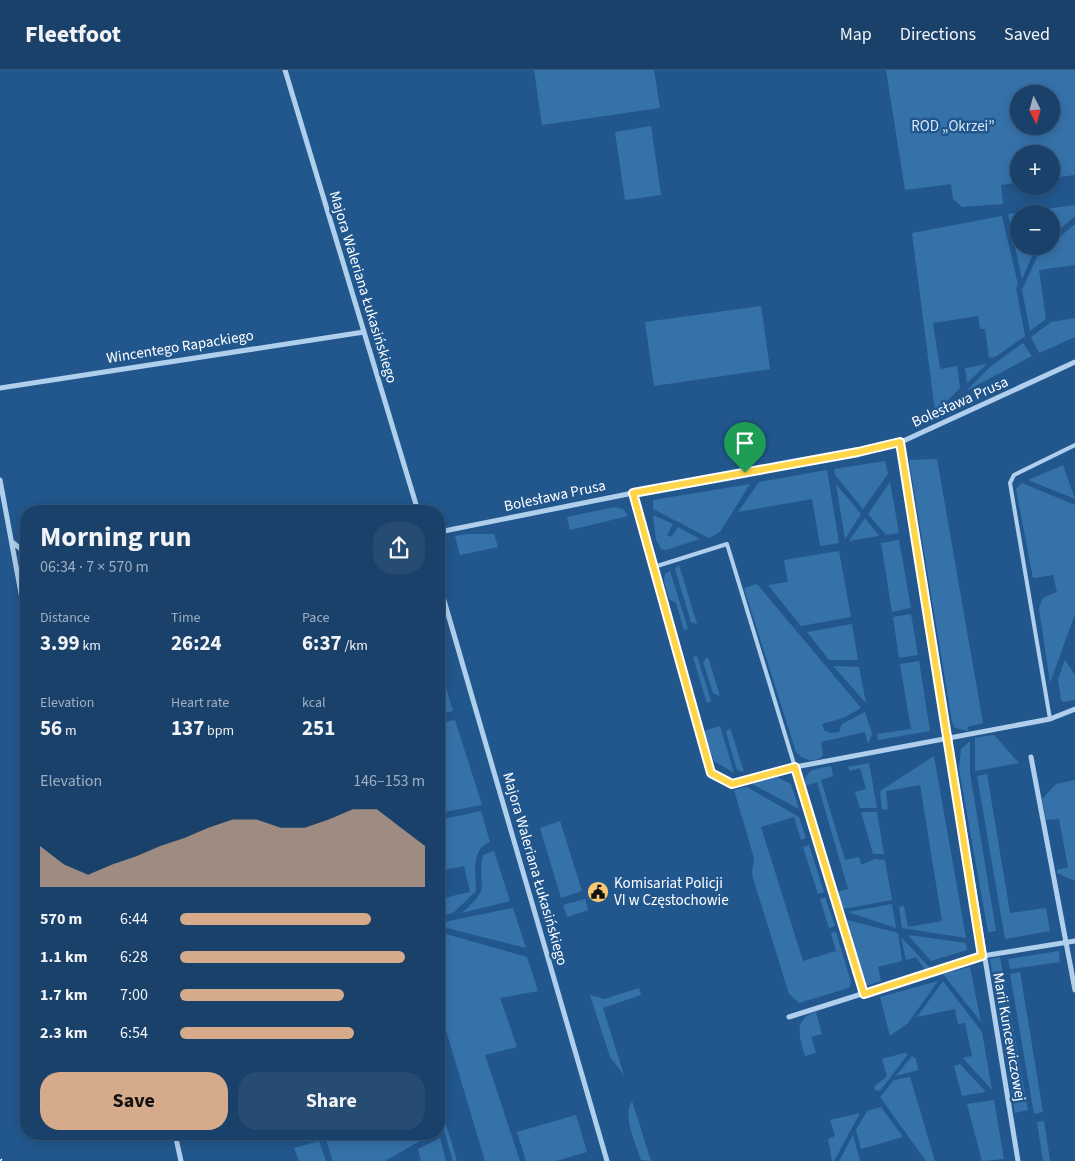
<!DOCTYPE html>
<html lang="en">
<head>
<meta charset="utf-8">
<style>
  body { margin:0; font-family:"Source Sans 3",sans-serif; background:#274c72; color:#f1f3f6; height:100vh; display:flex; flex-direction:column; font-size:19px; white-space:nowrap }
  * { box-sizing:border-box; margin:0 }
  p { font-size:16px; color:#9fafc1 }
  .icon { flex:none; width:28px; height:28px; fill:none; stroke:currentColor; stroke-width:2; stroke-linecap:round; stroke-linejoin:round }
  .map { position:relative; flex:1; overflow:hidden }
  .drawer { position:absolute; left:20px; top:435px; width:425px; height:635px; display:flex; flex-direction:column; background:#1a416a; border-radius:20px; box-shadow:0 2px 12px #0003,0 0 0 1px #385a7e }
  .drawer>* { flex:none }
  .needle { width:32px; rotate:174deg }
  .tools { position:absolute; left:1010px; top:15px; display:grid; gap:10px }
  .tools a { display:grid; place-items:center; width:50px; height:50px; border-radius:50%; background:#1a416a; box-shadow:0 2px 12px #0003,0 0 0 1px #385a7e; font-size:25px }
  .pin { position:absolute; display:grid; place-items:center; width:42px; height:42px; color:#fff; margin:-51px -21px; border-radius:50% 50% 50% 0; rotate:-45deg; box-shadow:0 0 5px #0007 }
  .pin .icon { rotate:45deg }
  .round { display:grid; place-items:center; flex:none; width:52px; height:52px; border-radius:20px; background:#274c72 }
  .overview { display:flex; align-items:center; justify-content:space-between; height:85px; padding:0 20px }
  h1 { font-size:28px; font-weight:700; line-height:38px }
  .metrics { display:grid; grid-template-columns:repeat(3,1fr); gap:8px; height:85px; padding:5px 20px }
  .metrics div { display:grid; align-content:center }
  .metrics b { font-size:21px; font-weight:700 }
  .metrics small { font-size:14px; font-weight:400 }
  .metrics p { font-size:14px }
  .chart { height:140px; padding:10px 20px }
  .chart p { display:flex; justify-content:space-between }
  .chart svg { width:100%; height:90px; margin-top:5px; fill:#d6ab8b; opacity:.7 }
  .button { display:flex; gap:10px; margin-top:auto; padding:10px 20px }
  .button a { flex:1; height:58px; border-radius:20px; background:#d6ab8b; color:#111; font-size:20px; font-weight:700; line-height:58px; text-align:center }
  .button a+a { background:#274c72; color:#f1f3f6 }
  ul { padding:0 20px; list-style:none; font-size:16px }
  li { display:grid; grid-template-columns:80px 60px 1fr; align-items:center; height:38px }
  li i { height:12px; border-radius:6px; background:#d6ab8b }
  header { display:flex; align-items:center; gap:30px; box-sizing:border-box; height:70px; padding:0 25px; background:#1a416a; border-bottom:1px solid #385a7e }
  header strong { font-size:24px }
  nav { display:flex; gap:28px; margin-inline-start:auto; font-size:18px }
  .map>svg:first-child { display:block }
</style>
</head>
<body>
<header>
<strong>Fleetfoot</strong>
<nav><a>Map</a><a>Directions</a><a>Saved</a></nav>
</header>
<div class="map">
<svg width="1075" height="1091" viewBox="0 0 1075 1091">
  <rect width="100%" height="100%" fill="#22578d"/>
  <!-- green -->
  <path fill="#3672aa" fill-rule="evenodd" d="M534 0H654L660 38 542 55Z
    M886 0H1075V105L1051 108V84H1019V112L1001 115 1003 134 962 137 953 129 951 114 905 120ZM1019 24H1051V56H1019Z
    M651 56 661 125 625 130 615 62Z
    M1075 135V146L1051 167V144H1019V176H1041L1034 182 1022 209 1008 144Z
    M1002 146 1018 214 1016 218 1025 266 995 287 989 288 985 259H980L978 246 933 253 940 299 957 296 960 318 939 339 935 341 912 163Z
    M1075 154V195L1039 200 1046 249 1030 261 1022 220 1038 185Z
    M761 236 770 299 654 316 645 252Z
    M1075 248V267L1039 283 1031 267 1051 252Z
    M1023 273 1032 286 966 321 991 296Z
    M987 294 967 313 965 298Z
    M937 389 983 653 967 657 968 661 955 658 952 652 909 390Z
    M885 391 888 404 863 439 835 405 834 399Z
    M1063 395 1075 429 1028 410Z
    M827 400 839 473 820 476 812 429 738 442 759 412Z
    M890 412 899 463 886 465 868 444Z
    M1022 413 1075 435V544L1050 613 1039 538 1043 528 1057 522 1053 505 1033 508 1016 419Z
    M750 414 720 462 709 468 653 439V430Z
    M836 414 861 444 845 469Z
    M615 437 623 439 628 446 570 460 567 447Z
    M653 445 673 454 667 465 671 467 678 457 700 469 666 480 661 479 656 470Z
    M865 448 879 466 849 471Z
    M467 464H494L498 477 460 485 455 466Z
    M899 470 911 538 892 542 881 473Z
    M839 481 851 547 801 556 768 515 788 512 784 490Z
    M679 495 697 554 691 552 675 499Z
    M670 501 688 559 684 560 676 533 669 529 664 511 665 504Z
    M757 514 861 638 843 648 822 654 824 660 830 663 839 662 842 654 865 642 872 664 868 674 865 662 821 672 823 685C816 694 803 690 796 682L744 518Z
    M911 544 918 585 899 588 893 547Z
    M852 554 858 590H829L807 562Z
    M697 586 711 631 707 633 693 587Z
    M708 587 720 626 713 623 703 592Z
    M1065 590 1075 605V630L1063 632 1061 630 1058 609Z
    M919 591 930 661 878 670 877 664 911 659 900 594Z
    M439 594 453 641 439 644Z
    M833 596 859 597 866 633Z
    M455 650 482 735 439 743V731L442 730 439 716V653Z
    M720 656 734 703 714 691 703 661Z
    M730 658 744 702 737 700 726 662Z
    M994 665 1019 693 975 701V668Z
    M970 671V703L996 861 988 862 959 699 961 679Z
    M934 686 966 868 902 858 899 837 904 836 908 857 942 851 920 715 886 721 888 739 882 740 880 721Z
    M869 693 877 738H860L855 722 866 719 860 698 850 701 848 697Z
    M831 696 833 706 821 710 845 790 859 787 861 795 875 789 885 790 892 830 843 839 837 822 848 819 817 712 805 716C804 698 817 699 831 696Z
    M987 704 1010 843 1046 838 1050 861 1005 869 977 706Z
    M777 707 791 714 799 739 752 714Z
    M1075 710V811L1057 803V800L1068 797 1059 749 1046 750 1042 729 1056 714Z
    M747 717 799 747 806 768 801 770 794 747 761 757 803 891 836 881 831 863 836 862 851 912 849 918 799 933 789 924 754 811 752 803 754 788 734 720Z
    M481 741 490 772C470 779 476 805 476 821L453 843 439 847V829L470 822 464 796 439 801V750Z
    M861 742H877L884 784H873Z
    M560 751 582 821 561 828 540 758Z
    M809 775 824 822 818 824 803 777Z
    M494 781 510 831 462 843C494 815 476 818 483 785Z
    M825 827 835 856 829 858 820 829Z
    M585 829 588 840 567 847 563 835Z
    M892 834 896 858 848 842Z
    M513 838 526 878 439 856V853Z
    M847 850 898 863 902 891 878 897 881 911 866 916Z
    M439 862 527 887 538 921 500 928 517 977 485 985 520 1091H485L439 937Z
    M908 865 966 873 967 880 931 891Z
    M901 867 930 898 925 900 916 887 906 890Z
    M1059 881 1060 892 1010 899 1008 889Z
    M1000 887 1028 1040 1015 1043 990 889Z
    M970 897 981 952 943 904Z
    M1020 902 1043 1042 1034 1044 1010 904Z
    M938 911 908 953 890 966 880 927Z
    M943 911 982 962 992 1020 963 988 972 986 965 953 958 954 955 939 917 947Z
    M639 918 641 925 603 938 624 1005 610 987 590 925 605 929Z
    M816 942 822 964 811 967 816 983 805 986C800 968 792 949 816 942Z
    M904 983 908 984 880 1021 875 1020 874 1017 887 1006 882 989Z
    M912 986 916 989 918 1000 896 1006Z
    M960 994 986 1022 962 1026 954 996Z
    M910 1007 935 1091H926L880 1027 894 1010Z
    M994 1030 1004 1089 982 1091 967 1034Z
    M439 1031 457 1091H453L439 1044Z
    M632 1031 651 1091 641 1090C636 1074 622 1047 632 1031Z
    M881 1037 903 1067 861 1079 856 1060 867 1041Z
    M860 1043 834 1091H832L828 1069 835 1066 830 1050Z
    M576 1045 587 1082 556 1091H526L517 1062Z
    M1044 1051 1050 1091H1043L1037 1052Z
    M327 1064H432L385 1091H333L325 1067Z
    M853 1065 860 1091H839Z
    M440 1068 446 1091H421L418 1079Z
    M319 1071 326 1091H299L294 1078Z"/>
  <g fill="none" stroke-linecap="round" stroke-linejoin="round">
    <!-- lane -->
    <path stroke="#b0cfec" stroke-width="4" d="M654 497 727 474 864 924
      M1050 649 1010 413 1014 405 1075 375"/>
    <!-- street -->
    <path stroke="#b0cfec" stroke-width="5" d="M285 0 418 441
      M0 318 364 262
      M901 372 1018 1091
      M0 410 26 550
      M633 423 711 703 732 714 795 697 1050 649 1075 639
      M439 462 633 423 858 382 901 372 1075 292
      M12 472 26 483
      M439 513 607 1091
      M1031 687 1075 920
      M789 947 982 886 1075 871
      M175 1064 181 1091"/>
    <!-- rail -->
    <path stroke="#fff" stroke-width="4" stroke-dasharray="9 4" stroke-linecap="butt" d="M0 1090 1 1091"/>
  </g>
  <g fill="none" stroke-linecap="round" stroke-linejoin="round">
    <!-- route casing -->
    <g stroke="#fff" stroke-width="10">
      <path id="route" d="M900 372 982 886 864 924 795 697 732 714 711 703 633 423 858 382Z"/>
    </g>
    <!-- route -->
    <use href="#route" stroke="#ffd54a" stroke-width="6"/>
  </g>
  <!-- icons -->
  <defs>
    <g id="civic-disc" transform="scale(1.125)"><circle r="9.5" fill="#f8c972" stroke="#22578d"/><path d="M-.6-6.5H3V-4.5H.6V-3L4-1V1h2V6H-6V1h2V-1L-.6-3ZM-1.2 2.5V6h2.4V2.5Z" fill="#111"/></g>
  </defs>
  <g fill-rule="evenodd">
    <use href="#civic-disc" x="598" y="822"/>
  </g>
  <g text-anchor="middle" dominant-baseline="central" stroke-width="5" stroke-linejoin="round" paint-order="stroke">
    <!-- park labels -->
    <g font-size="15" fill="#d5e7f9" stroke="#22578d">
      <text x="953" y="56">ROD „Okrzei”</text>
    </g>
    <!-- street labels -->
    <g font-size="15" fill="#fff" stroke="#22578d">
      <text transform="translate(363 217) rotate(73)">Majora Waleriana Łukasińskiego</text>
      <text transform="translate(180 277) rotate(-9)">Wincentego Rapackiego</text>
      <text transform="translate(960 332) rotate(-24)">Bolesława Prusa</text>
      <text transform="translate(555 426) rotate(-12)">Bolesława Prusa</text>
      <text transform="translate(535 799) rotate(74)">Majora Waleriana Łukasińskiego</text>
      <text transform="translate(1009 967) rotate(80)">Marii Kuncewiczowej</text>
    </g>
    <!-- poi labels -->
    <g font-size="15" fill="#fff" stroke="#22578d" text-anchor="start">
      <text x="614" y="813">Komisariat Policji<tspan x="614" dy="17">VI w Częstochowie</tspan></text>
    </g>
  </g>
</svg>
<div class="tools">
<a><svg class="needle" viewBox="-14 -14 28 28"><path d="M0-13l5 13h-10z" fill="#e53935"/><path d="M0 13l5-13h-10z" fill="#9fafc1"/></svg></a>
<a>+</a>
<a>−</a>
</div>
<div class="pin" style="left:745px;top:403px;background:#1e9e55"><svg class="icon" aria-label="arrive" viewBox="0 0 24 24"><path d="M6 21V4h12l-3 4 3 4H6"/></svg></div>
<section class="drawer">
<div class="overview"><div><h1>Morning run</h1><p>06:34 · 7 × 570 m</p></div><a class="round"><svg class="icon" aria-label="share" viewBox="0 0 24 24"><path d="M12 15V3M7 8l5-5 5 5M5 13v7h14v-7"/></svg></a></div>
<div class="metrics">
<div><p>Distance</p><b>3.99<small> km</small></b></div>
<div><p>Time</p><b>26:24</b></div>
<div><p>Pace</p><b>6:37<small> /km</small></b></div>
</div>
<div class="metrics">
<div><p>Elevation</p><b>56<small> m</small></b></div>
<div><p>Heart rate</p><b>137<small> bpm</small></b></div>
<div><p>kcal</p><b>251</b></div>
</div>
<div class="chart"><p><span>Elevation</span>146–153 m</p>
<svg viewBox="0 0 160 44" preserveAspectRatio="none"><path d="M0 44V24L10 33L20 38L30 33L40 29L50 24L60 20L70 15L80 11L90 11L100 15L110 15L120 11L130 6L140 6L150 15L160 24V44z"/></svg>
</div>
<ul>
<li><b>570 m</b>6:44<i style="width:78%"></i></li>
<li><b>1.1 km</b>6:28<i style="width:92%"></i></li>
<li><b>1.7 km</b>7:00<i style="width:67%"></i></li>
<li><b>2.3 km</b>6:54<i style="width:71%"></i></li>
</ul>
<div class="button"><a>Save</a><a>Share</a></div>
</section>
</div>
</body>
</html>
